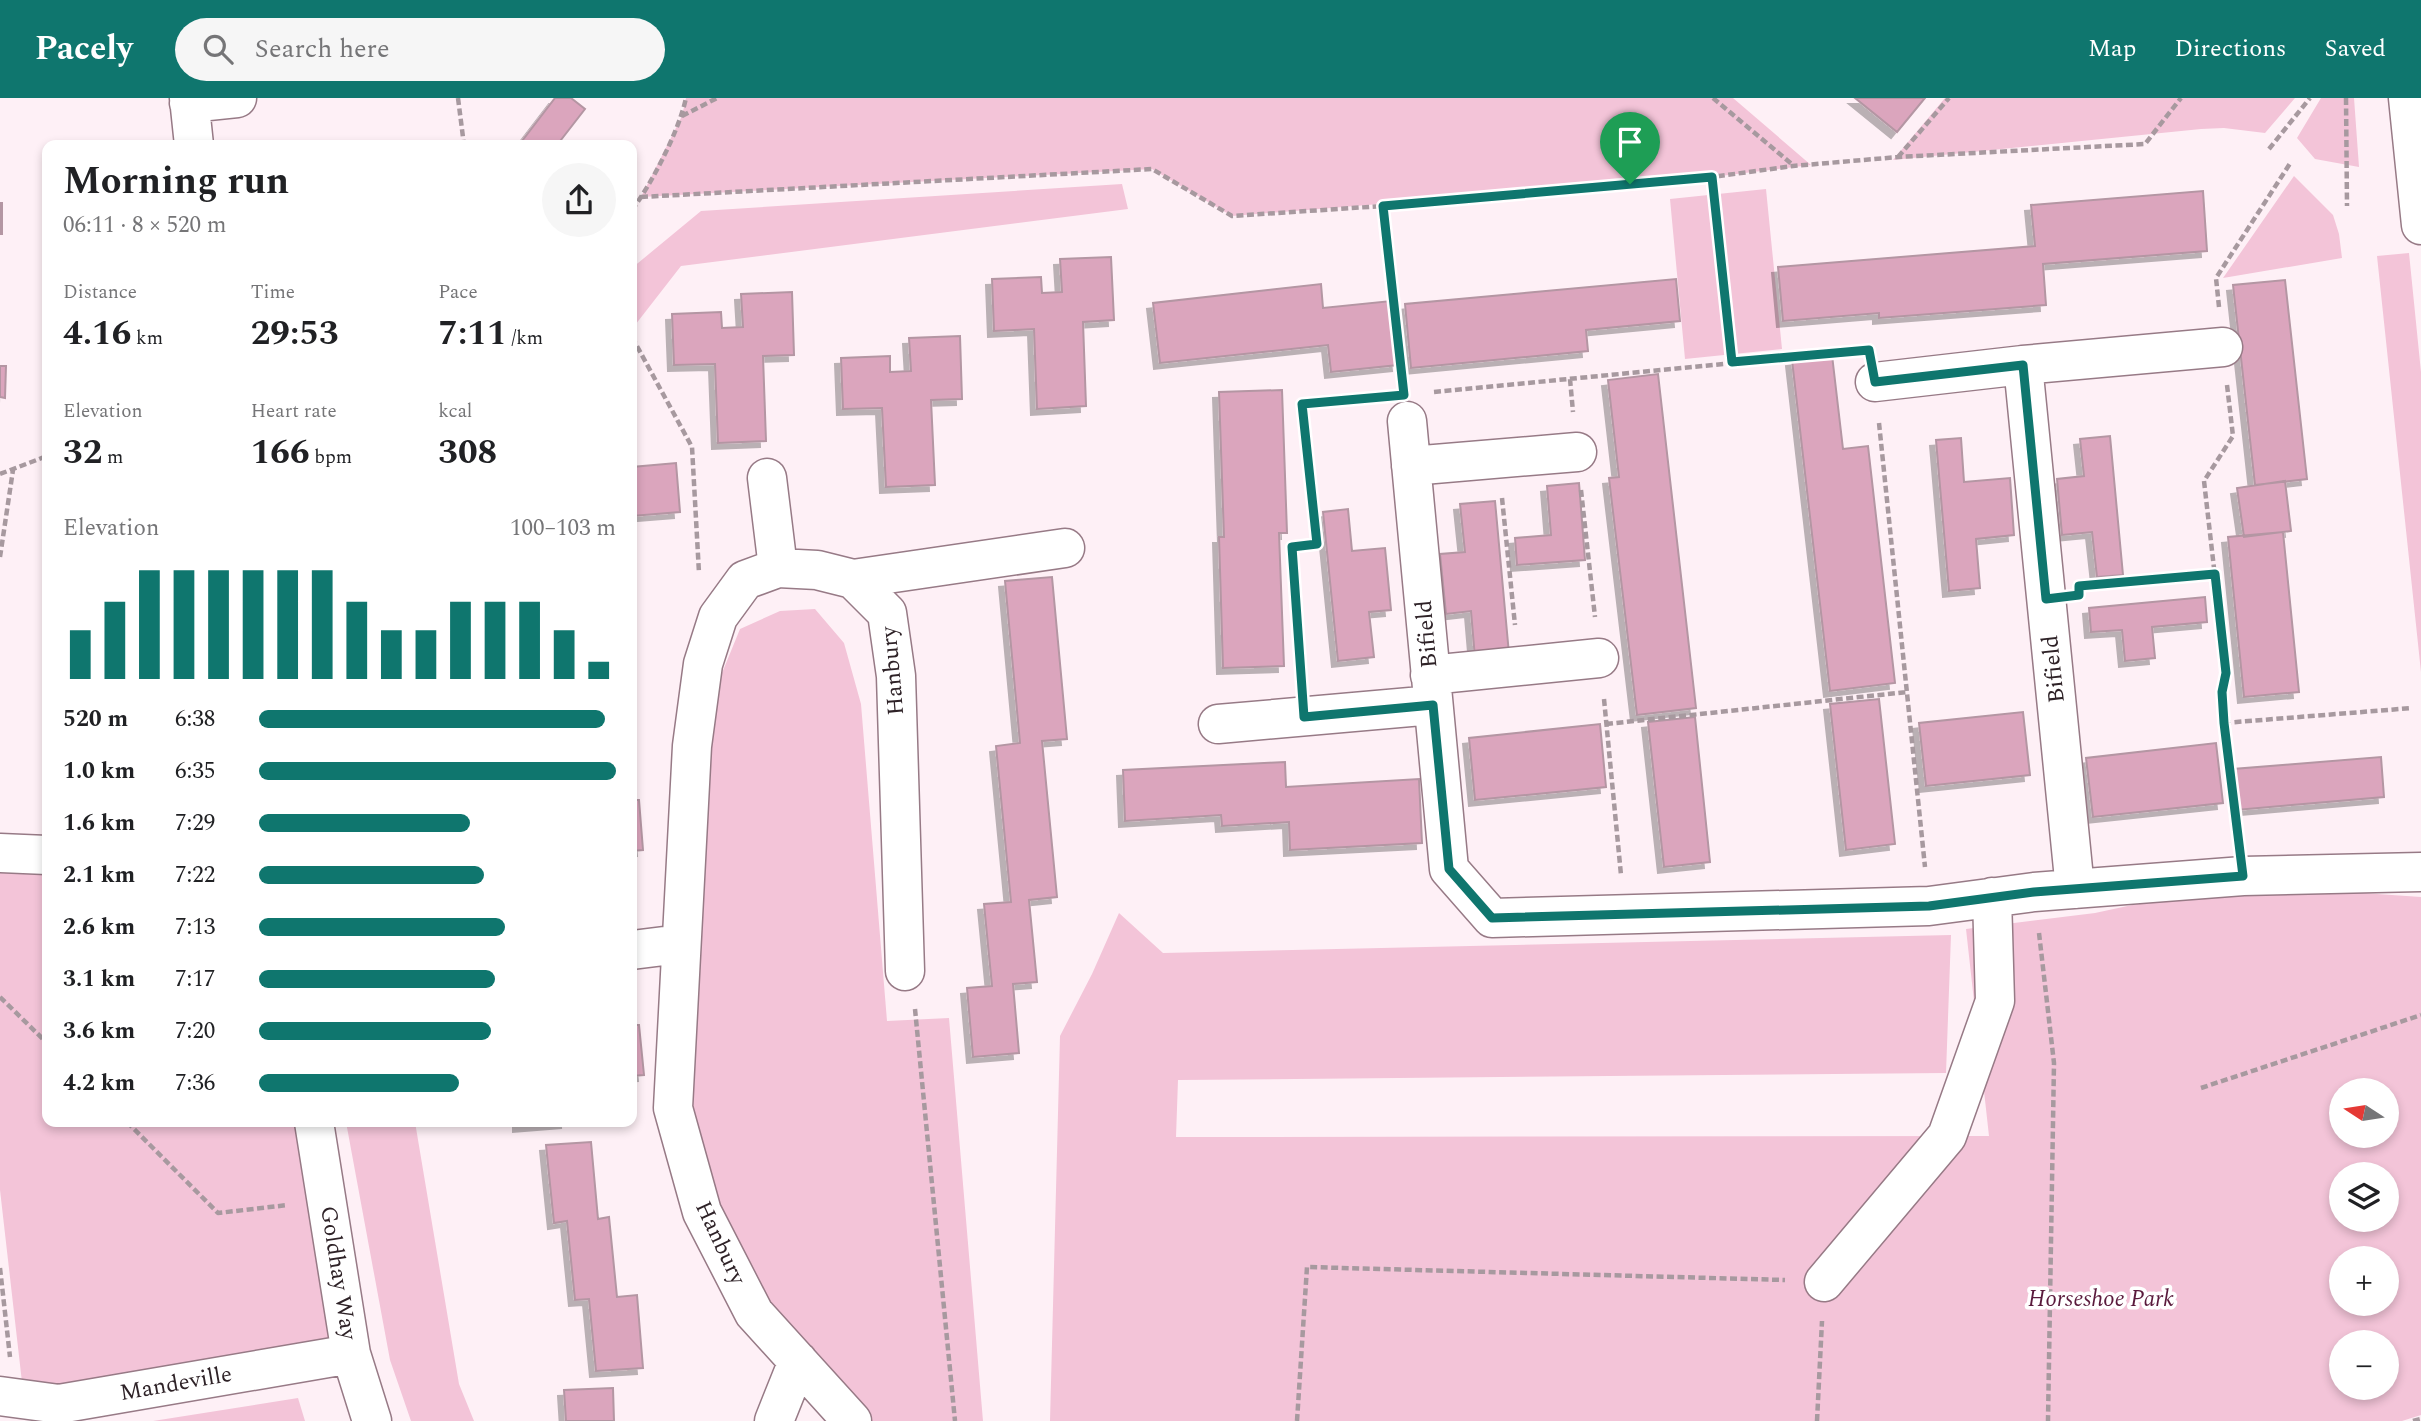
<!DOCTYPE html>
<html lang="en">
<head>
<meta charset="utf-8">
<style>
  body { margin:0; font-family:Spectral,serif; background:#f6f6f6; color:#202124; height:100vh; display:flex; flex-direction:column; font-size:26px; white-space:nowrap }
  * { box-sizing:border-box; margin:0 }
  p { font-size:23px; color:#757577 }
  .icon { flex:none; width:38px; height:38px; fill:none; stroke:currentColor; stroke-width:2; stroke-linecap:round; stroke-linejoin:round }
  .map { position:relative; flex:1; overflow:hidden }
  .drawer { position:absolute; left:42px; top:42px; width:595px; height:987px; display:flex; flex-direction:column; background:#fff; border-radius:14px; box-shadow:0 4px 10px #0003 }
  .drawer>* { flex:none }
  .needle { width:46px; rotate:282deg }
  .tools { position:absolute; left:2329px; top:980px; display:grid; gap:14px }
  .tools a { display:grid; place-items:center; width:70px; height:70px; border-radius:50%; background:#fff; box-shadow:0 4px 10px #0003; font-size:35px }
  .pin { position:absolute; display:grid; place-items:center; width:60px; height:60px; color:#fff; margin:-72px -30px; border-radius:50% 50% 50% 0; rotate:-45deg; box-shadow:0 0 7px #0007 }
  .pin .icon { rotate:45deg }
  .round { display:grid; place-items:center; flex:none; width:74px; height:74px; border-radius:37px; background:#f6f6f6 }
  .head { display:flex; align-items:center; justify-content:space-between; height:119px; padding:0 21px }
  h1 { font-size:38px; font-weight:700; line-height:52px }
  .stats { display:grid; grid-template-columns:repeat(3,1fr); gap:10px; height:119px; padding:7px 21px }
  .stats div { display:grid; align-content:center }
  .stats b { font-size:35px; font-weight:700 }
  .stats small { font-size:19px; font-weight:400 }
  .stats p { font-size:19px }
  .chart { height:196px; padding:14px 21px }
  .chart p { display:flex; justify-content:space-between }
  .chart svg { width:100%; height:126px; margin-top:7px; stroke:#0f766e; stroke-width:6 }
  ul { padding:0 21px; list-style:none; font-size:23px }
  li { display:grid; grid-template-columns:112px 84px 1fr; align-items:center; height:52px }
  li i { height:18px; border-radius:9px; background:#0f766e }
  header { display:flex; align-items:center; gap:42px; box-sizing:border-box; height:98px; padding:0 35px; background:#0f766e; color:#fff }
  header strong { font-size:33px }
  nav { display:flex; gap:38px; margin-inline-start:auto; font-size:24px }
  .search { width:490px; height:63px; background:#f6f6f6; display:flex; align-items:center; gap:18px; box-sizing:border-box; padding:0 24px; border-radius:38px; color:#757577; font-size:26px }
  .map>svg:first-child { display:block }
</style>
</head>
<body>
<header>
<strong>Pacely</strong>
<div class="search"><svg class="icon" aria-label="search" viewBox="0 0 24 24"><circle cx="10" cy="10" r="6"/><path d="M15 15l6 6"/></svg>Search here</div>
<nav><a>Map</a><a>Directions</a><a>Saved</a></nav>
</header>
<div class="map">
<svg width="2421" height="1323" viewBox="0 0 2421 1323">
  <defs>
    <filter id="shadow"><feDropShadow dx="-6" dy="6" stdDeviation="0" flood-color="#0004"/></filter>
  </defs>
  <rect width="100%" height="100%" fill="#fef0f6"/>
  <!-- green -->
  <path fill="#f3c4d8" fill-rule="evenodd" d="M686 0H1733L1811 67 1712 79 1232 118 1152 71 641 99 682 18Z
    M1945 0H2295L2265 35 2224 30 2201 31 1893 62Z
    M2321 0H2354L2359 69 2315 61 2297 40Z
    M2294 78 2333 117 2339 136 2342 160 2223 180Z
    M1122 86 1128 111 681 168 632 231V170L701 113Z
    M1766 91 1782 251 1685 261 1670 101Z
    M2409 155 2421 274V574L2377 158Z
    M815 511 844 545 861 606 887 923 949 920 983 1323H824L698 1115 679 1009 702 624 740 531 780 513Z
    M0 758 47 761V1024H308L345 1251 23 1293 0 1092Z
    M2230 786 2421 799V1317L2402 1323H1050L1060 938 1092 876 1119 815 1163 855 1951 837 1946 975 1178 982 1176 1039 1989 1038 1966 831 2095 815ZM2342 992H2387V1038H2342ZM2342 1076H2387V1122H2342ZM2342 1160H2387V1206H2342ZM2342 1244H2387V1290H2342Z
    M346 1024H415L459 1286 474 1323H411L390 1262Z
    M298 1300 305 1323H153Z"/>
  <!-- building -->
  <path fill="#dba5bd" stroke="#b496a3" stroke-width="2" filter="url(#shadow)" d="M555 0H571L585 11 557 47H519Z
    M1855 0H1925L1897 34Z
    M2203 93 2207 153 2043 166 2046 207 1879 220V215L1783 223 1778 169 2035 148 2031 107Z
    M0 105H2V136H0Z
    M1111 159 1114 222 1083 224 1086 308 1037 311 1034 231 994 233 992 181 1041 179 1042 195 1062 194 1060 161Z
    M1676 181 1680 223 1586 232 1588 253 1411 270 1405 206Z
    M2285 182 2307 381 2255 387 2233 187Z
    M1321 186 1323 210 1391 203 1398 267 1331 274 1328 247 1160 265 1153 205Z
    M792 194 794 257 763 258 766 343 718 345 715 266 674 267 672 216 721 214 722 230 743 229 741 196Z
    M960 238 962 301 931 302 935 387 886 389 882 310 843 311 841 260 890 258V274L911 273 909 240Z
    M1832 257 1843 351 1868 348 1895 585 1830 593 1792 262Z
    M0 268H6L5 300 0 299Z
    M1658 276 1696 610 1637 617 1609 380 1619 379 1608 282Z
    M1282 292 1287 435H1279L1284 568 1223 570 1219 439H1224L1219 294Z
    M2110 338 2123 477 2097 479 2092 434 2062 437 2057 381 2084 378 2080 341Z
    M1961 340 1964 384 2010 380 2014 437 1976 441 1980 490 1949 493 1936 342Z
    M676 365 680 414 632 418V369Z
    M2285 383 2291 433 2244 439 2237 390Z
    M1579 385 1585 462 1517 467 1515 440 1551 437 1547 388Z
    M1495 403 1509 556 1475 560 1471 513 1446 516 1440 456 1465 454 1460 406Z
    M1348 411 1352 453 1385 450 1391 512 1369 514 1374 559 1338 563 1323 414Z
    M2283 434 2299 594 2244 599 2228 439Z
    M1052 479 1067 641 1042 643 1057 799 1029 802 1037 884 1013 886 1019 955 973 959 967 890 992 888 984 806 1011 804 996 648 1020 645 1005 483Z
    M2205 499 2207 524 2152 529 2155 560 2125 563 2122 532 2091 534 2089 510Z
    M1879 601 1895 746 1846 752 1830 606Z
    M2023 614 2030 677 1926 688 1919 625Z
    M1695 619 1710 764 1664 769 1648 624Z
    M1600 626 1606 689 1475 702 1469 640Z
    M2216 645 2223 705 2093 719 2086 660Z
    M2381 659 2384 699 2236 712 2233 671Z
    M1285 664 1286 689 1419 681 1422 745 1290 752 1289 724 1222 728 1221 717 1125 723 1123 672Z
    M632 702H639L643 752 632 753Z
    M632 927H639L644 977 632 978Z
    M519 1024H568L519 1028Z
    M591 1044 598 1121 609 1119 617 1199 637 1197 643 1270 596 1273 589 1201 575 1202 567 1123 554 1125 546 1047Z
    M613 1290 614 1323H566L564 1292Z"/>
  <g fill="none" stroke-linecap="round" stroke-linejoin="round">
    <!-- minor casing -->
    <g stroke="#977a86" stroke-width="41">
      <path id="minor" d="M189 0 194 47
        M2408 0 2421 127
        M189 5 237 0
        M2023 267 2075 791
        M1875 284 2023 267 2223 249
        M1407 323 1449 771 1492 820 1929 808 2034 794 2243 778 2421 774
        M1411 368 1577 354
        M767 380 778 470
        M853 481 1065 450
        M1430 577 1599 560
        M1218 626 1433 607
        M0 755 47 757
        M632 852 680 846
        M314 1024 351 1256 372 1323
        M1824 1184 1947 1038 1995 903 1992 799
        M0 1298 59 1306 351 1256
        M774 1323 798 1263
        M852 1323 754 1215 702 1114 673 1010 692 648 703 566 718 519 745 482 778 470 817 472 853 481 887 515 896 578 905 873"/>
    </g>
    <!-- path -->
    <path stroke="#a7999f" stroke-width="4.5" stroke-dasharray="7 3.5" stroke-linecap="butt" d="M458 0 464 47
      M1713 0 1793 67
      M2346 0 2347 108
      M682 18 717 0
      M2269 51 2310 0
      M1898 59 1949 0
      M1712 79 1733 264
      M641 99 1152 71 1232 118 1383 108 1712 79 1793 68 1898 59 2145 46 2181 0
      M1383 108 1402 285
      M632 112C652 85 679 33 686 0
      M2219 209 2216 180 2291 64
      M632 239 692 349 699 475
      M1570 281 1573 314
      M2227 287 2233 338 2204 383 2226 575C2217 623 2232 687 2238 737
      M1434 294 1847 254
      M1879 325 1925 769
      M0 376 47 358
      M1581 392 1595 519
      M1502 400 1515 527
      M0 459 13 372
      M2086 487 2215 476
      M1301 578 1291 449 1317 446 1302 306 1373 300
      M1604 601 1621 777
      M2224 625 2412 610
      M1606 626 1907 594
      M2039 835 2054 965 2048 1323
      M0 899 47 945
      M915 911 955 1323
      M2201 990 2421 917
      M127 1024 218 1115 288 1107
      M0 1170 10 1259
      M1297 1323 1307 1169 1785 1182
      M1817 1323 1822 1223
      M2413 1323 2421 1321"/>
    <!-- minor -->
    <use href="#minor" stroke="#fff" stroke-width="38"/>
  </g>
  <g fill="none" stroke-linecap="round" stroke-linejoin="round">
    <!-- route casing -->
    <g stroke="#fff" stroke-width="14">
      <path id="route" d="M1712 79 1732 264 1869 252 1875 284 2023 267 2046 501 2079 497V488L2215 476 2226 575 2222 594 2224 625 2243 778 2034 794 1929 808 1492 820 1449 771 1433 607 1304 619 1292 449 1317 446 1302 306 1404 297 1383 108Z"/>
    </g>
    <!-- route -->
    <use href="#route" stroke="#0f766e" stroke-width="9"/>
  </g>
  <g text-anchor="middle" dominant-baseline="central" stroke-width="7" stroke-linejoin="round" paint-order="stroke">
    <!-- street labels -->
    <g font-size="23" fill="#2e2227" stroke="#fff">
      <text transform="translate(1427 536) rotate(-95)">Bifield</text>
      <text transform="translate(2054 571) rotate(-96)">Bifield</text>
      <text transform="translate(893 573) rotate(-95)">Hanbury</text>
      <text transform="translate(720 1145) rotate(65)">Hanbury</text>
      <text transform="translate(338 1175) rotate(81)">Goldhay Way</text>
      <text transform="translate(176 1286) rotate(-10)">Mandeville</text>
    </g>
    <!-- park labels -->
    <g font-size="23" font-style="italic" fill="#5a1a3c" stroke="#fff">
      <text x="2101" y="1201">Horseshoe Park</text>
    </g>
  </g>
</svg>
<div class="tools">
<a><svg class="needle" viewBox="-14 -14 28 28"><path d="M0-13l5 13h-10z" fill="#e53935"/><path d="M0 13l5-13h-10z" fill="#757577"/></svg></a>
<a><svg class="icon" aria-label="layers" viewBox="0 0 24 24"><path d="M12 4l9 5-9 5-9-5zM3 14l9 5 9-5"/></svg></a>
<a>+</a>
<a>−</a>
</div>
<div class="pin" style="left:1630px;top:86px;background:#1e9e55"><svg class="icon" aria-label="arrive" viewBox="0 0 24 24"><path d="M6 21V4h12l-3 4 3 4H6"/></svg></div>
<section class="drawer">
<div class="head"><div><h1>Morning run</h1><p>06:11 · 8 × 520 m</p></div><a class="round"><svg class="icon" aria-label="share" viewBox="0 0 24 24"><path d="M12 15V3M7 8l5-5 5 5M5 13v7h14v-7"/></svg></a></div>
<div class="stats">
<div><p>Distance</p><b>4.16<small> km</small></b></div>
<div><p>Time</p><b>29:53</b></div>
<div><p>Pace</p><b>7:11<small> /km</small></b></div>
</div>
<div class="stats">
<div><p>Elevation</p><b>32<small> m</small></b></div>
<div><p>Heart rate</p><b>166<small> bpm</small></b></div>
<div><p>kcal</p><b>308</b></div>
</div>
<div class="chart"><p><span>Elevation</span>100–103 m</p>
<svg viewBox="0 0 160 44" preserveAspectRatio="none"><path d="M5 44V27M15 44V17M25 44V6M35 44V6M45 44V6M55 44V6M65 44V6M75 44V6M85 44V17M95 44V27M105 44V27M115 44V17M125 44V17M135 44V17M145 44V27M155 44V38"/></svg>
</div>
<ul>
<li><b>520 m</b>6:38<i style="width:97%"></i></li>
<li><b>1.0 km</b>6:35<i style="width:100%"></i></li>
<li><b>1.6 km</b>7:29<i style="width:59%"></i></li>
<li><b>2.1 km</b>7:22<i style="width:63%"></i></li>
<li><b>2.6 km</b>7:13<i style="width:69%"></i></li>
<li><b>3.1 km</b>7:17<i style="width:66%"></i></li>
<li><b>3.6 km</b>7:20<i style="width:65%"></i></li>
<li><b>4.2 km</b>7:36<i style="width:56%"></i></li>
</ul>
</section>
</div>
</body>
</html>
